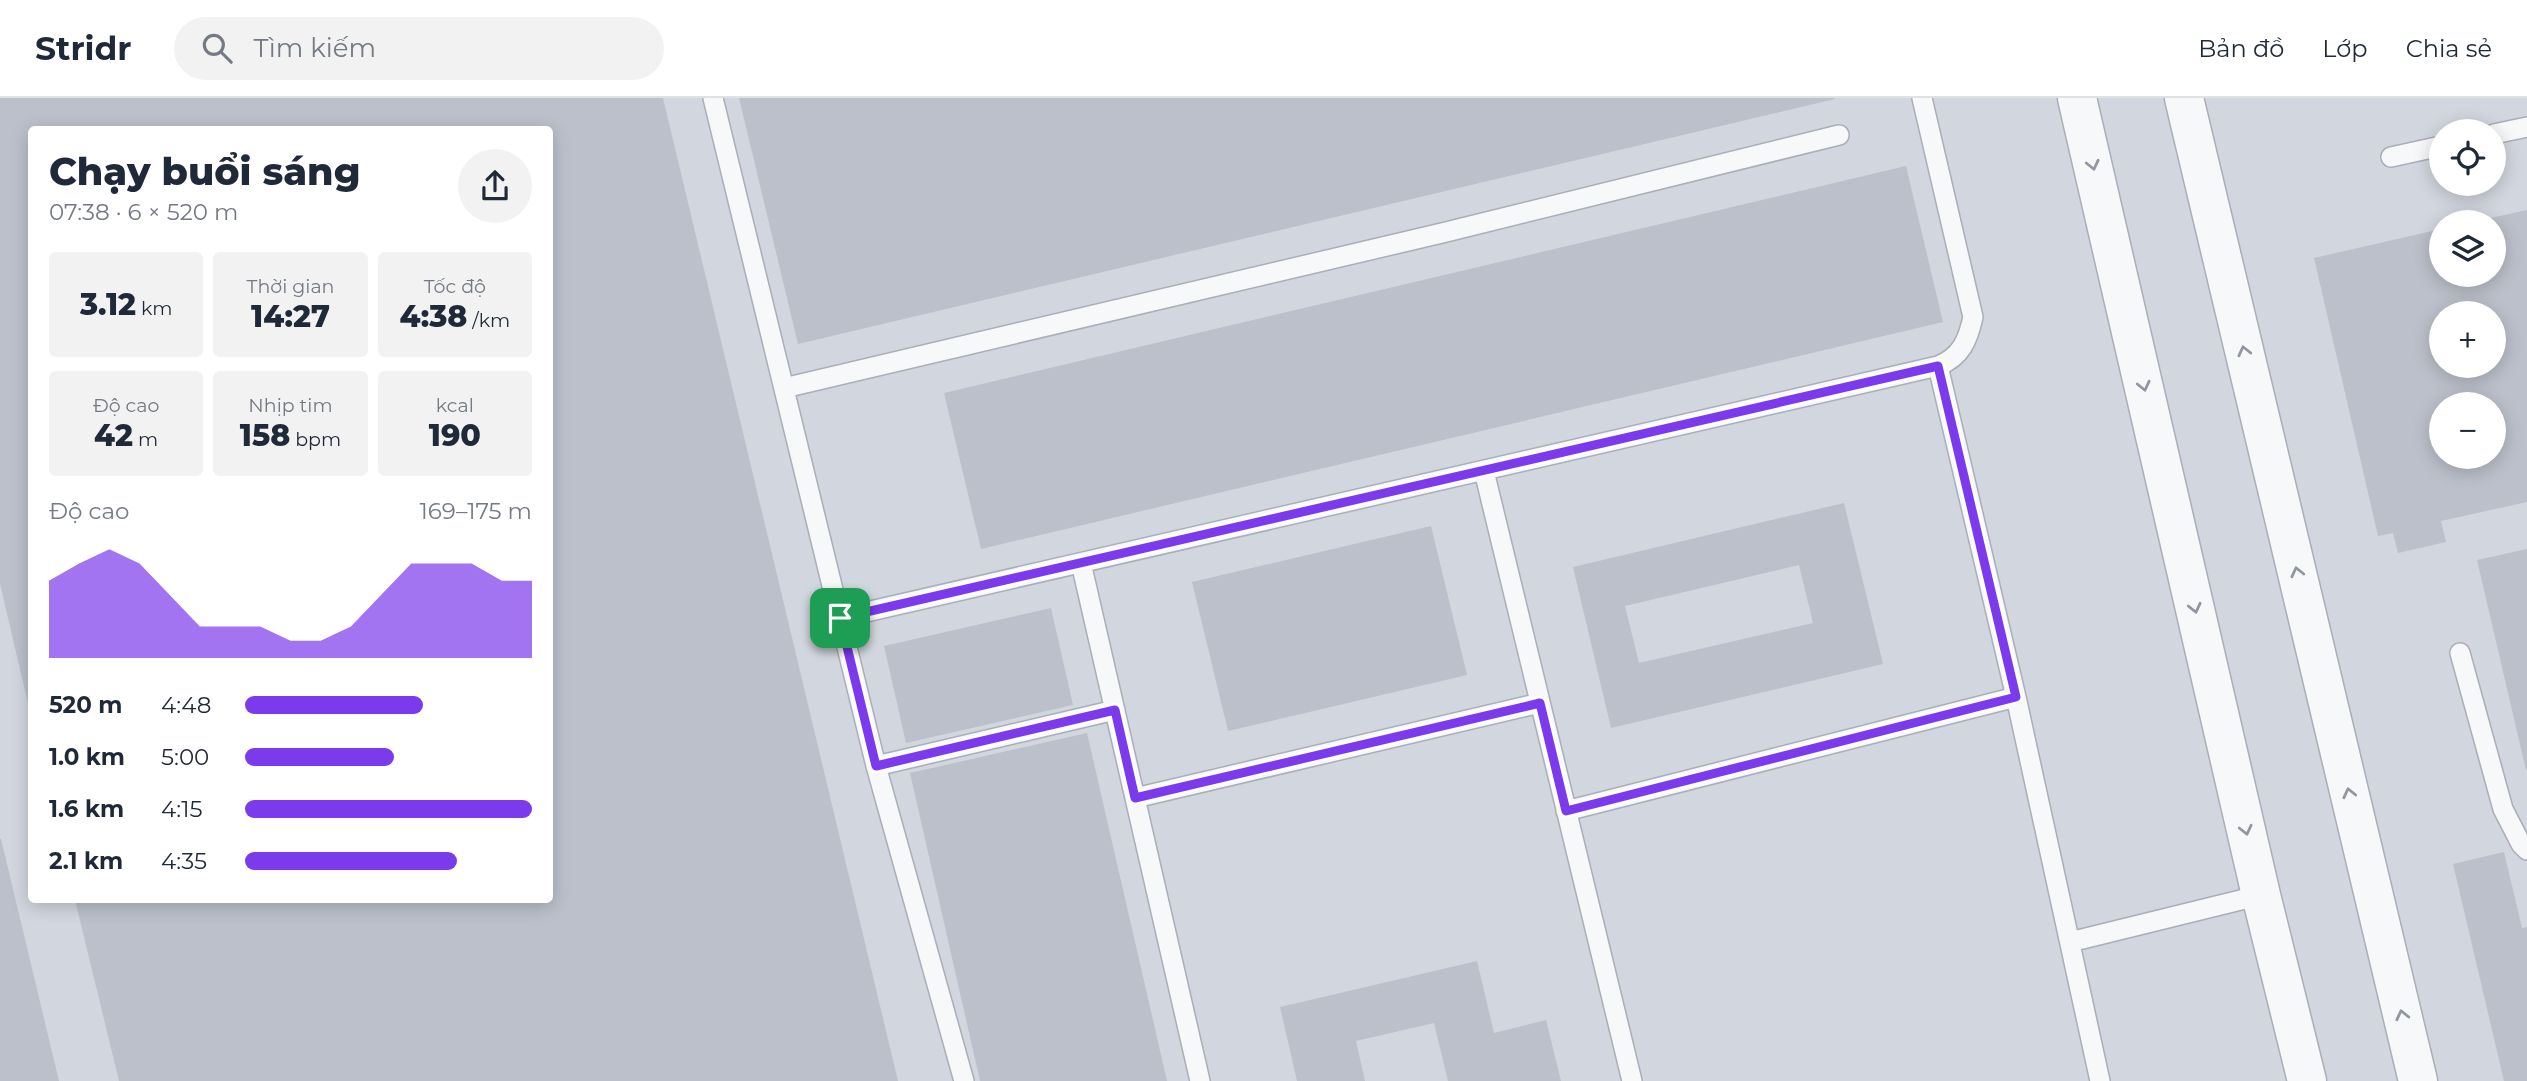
<!DOCTYPE html>
<html lang="vi">
<head>
<meta charset="utf-8">
<style>
  body { margin:0; font-family:Montserrat,sans-serif; background:#f2f2f3; color:#1f2937; height:100vh; display:flex; flex-direction:column; font-size:26px; white-space:nowrap }
  * { box-sizing:border-box; margin:0 }
  p { font-size:23px; color:#747a83 }
  .icon { flex:none; width:38px; height:38px; fill:none; stroke:currentColor; stroke-width:2; stroke-linecap:round; stroke-linejoin:round }
  .map { position:relative; flex:1; overflow:hidden }
  .details { position:absolute; left:28px; top:28px; width:525px; height:777px; display:flex; flex-direction:column; background:#fff; border-radius:7px; box-shadow:0 4px 18px #0003 }
  .details>* { flex:none }
  .buttons { position:absolute; left:2429px; top:21px; display:grid; gap:14px }
  .buttons a { display:grid; place-items:center; width:77px; height:77px; border-radius:50%; background:#fff; box-shadow:0 4px 18px #0003; font-size:35px }
  .pin { position:absolute; display:grid; place-items:center; width:60px; height:60px; color:#fff; margin:-30px; border-radius:14px; box-shadow:0 4px 10px #0006 }
  .round { display:grid; place-items:center; flex:none; width:74px; height:74px; border-radius:37px; background:#f2f2f3 }
  .overview { display:flex; align-items:center; justify-content:space-between; height:119px; padding:0 21px }
  h1 { font-size:38px; font-weight:800; line-height:52px }
  .figures { display:grid; grid-template-columns:repeat(3,1fr); gap:10px; height:119px; padding:7px 21px }
  .figures div { display:grid; align-content:center; border-radius:7px; background:#f2f2f3; text-align:center }
  .figures b { font-size:30px; font-weight:800 }
  .figures small { font-size:19px; font-weight:400 }
  .figures p { font-size:19px }
  .chart { height:196px; padding:14px 21px }
  .chart p { display:flex; justify-content:space-between }
  .chart svg { width:100%; height:126px; margin-top:7px; fill:#7c3aed; opacity:.7 }
  ul { padding:0 21px; list-style:none; font-size:23px }
  li { display:grid; grid-template-columns:112px 84px 1fr; align-items:center; height:52px }
  li i { height:18px; border-radius:9px; background:#7c3aed }
  header { display:flex; align-items:center; gap:42px; box-sizing:border-box; height:98px; padding:0 35px; background:#fff; border-bottom:2px solid #e0e1e3 }
  header strong { font-size:33px }
  nav { display:flex; gap:38px; margin-inline-start:auto; font-size:24px }
  .search { width:490px; height:63px; background:#f2f2f3; display:flex; align-items:center; gap:18px; box-sizing:border-box; padding:0 24px; border-radius:38px; color:#747a83; font-size:26px }
  .map>svg:first-child { display:block }
</style>
</head>
<body>
<header>
<strong>Stridr</strong>
<div class="search"><svg class="icon" aria-label="search" viewBox="0 0 24 24"><circle cx="10" cy="10" r="6"/><path d="M15 15l6 6"/></svg>Tìm kiếm</div>
<nav><a>Bản đồ</a><a>Lớp</a><a>Chia sẻ</a></nav>
</header>
<div class="map">
<svg width="2527" height="983" viewBox="0 0 2527 983">
  <rect width="100%" height="100%" fill="#e4e7ec"/>
  <!-- built -->
  <path fill="#d2d6de" fill-rule="evenodd" d="M0 0H2527V983H0ZM32 32H550V802H32ZM2441 33H2494V86H2441ZM2441 124H2494V177H2441ZM2441 215H2494V268H2441ZM2441 306H2494V359H2441Z"/>
  <!-- building -->
  <path fill="#bbc0ca" fill-rule="evenodd" d="M0 0H663L898 983H119L75 802H550V32H32L30 614 0 486Z
    M739 0H1835V1L798 246Z
    M1906 68 1943 224 981 451 944 295Z
    M2527 112V404L2441 423 2446 444 2398 455 2393 435 2378 438 2314 160 2441 131V177H2494V124L2477 123ZM2441 215H2494V268H2441ZM2441 306H2494V359H2441Z
    M1844 405 1883 566 1611 630 1573 469ZM1799 467 1813 525 1639 565 1625 508Z
    M1431 428 1467 577 1228 633 1192 484Z
    M2527 451V672H2526L2477 462Z
    M1051 510 1073 607 906 645 884 548Z
    M1087 635 1167 983H980L910 675Z
    M0 741H1L59 983H0Z
    M2504 754 2522 830 2527 829V983H2504L2453 766Z
    M1477 863 1494 935 1546 922 1561 983H1448L1434 925 1356 943 1365 983H1297L1280 909Z"/>
  <g fill="none" stroke-linecap="round" stroke-linejoin="round">
    <!-- lane casing -->
    <g stroke="#a9aeb7" stroke-width="22">
      <path id="lane" d="M713 0 876 668 964 983
        M2494 36 2527 29
        M2391 59 2441 48
        M1938 268 2016 599 2100 983
        M784 290 1442 135 1839 37
        M1484 373 1632 983
        M1081 465 1200 983
        M840 520 1938 268C1961 259 1968 242 1973 219L1922 0
        M2460 555 2503 711 2521 746 2527 752
        M876 668 1115 612
        M1135 700 1540 605
        M1566 713 2016 599
        M2070 844 2261 797"/>
    </g>
    <!-- street casing -->
    <g stroke="#a9aeb7" stroke-width="41">
      <path id="street" d="M2077 0 2261 797 2307 983
        M2184 0 2418 983"/>
    </g>
    <!-- lane -->
    <use href="#lane" stroke="#f7f8fa" stroke-width="19"/>
    <!-- street -->
    <use href="#street" stroke="#f7f8fa" stroke-width="38"/>
  </g>
  <!-- one-way arrows -->
  <defs><path id="oneway-chevron" d="M-2-3.5L2.5 0L-2 3.5" fill="none" stroke-width="1.6" stroke-linecap="round" stroke-linejoin="round" transform="scale(1.75)"/></defs>
  <g stroke="#9196a0">
    <use href="#oneway-chevron" transform="translate(2093 67) rotate(77)"/>
    <use href="#oneway-chevron" transform="translate(2244 253) rotate(-103)"/>
    <use href="#oneway-chevron" transform="translate(2144 288) rotate(77)"/>
    <use href="#oneway-chevron" transform="translate(2297 474) rotate(-103)"/>
    <use href="#oneway-chevron" transform="translate(2195 510) rotate(77)"/>
    <use href="#oneway-chevron" transform="translate(2349 695) rotate(-103)"/>
    <use href="#oneway-chevron" transform="translate(2246 732) rotate(77)"/>
    <use href="#oneway-chevron" transform="translate(2402 917) rotate(-103)"/>
  </g>
  <g fill="none" stroke-linecap="round" stroke-linejoin="round">
    <!-- route casing -->
    <g stroke="#fff" stroke-width="14">
      <path id="route" d="M1938 268 2016 599 1566 713 1540 605 1135 700 1115 612 876 668 840 520Z"/>
    </g>
    <!-- route -->
    <use href="#route" stroke="#7c3aed" stroke-width="9"/>
  </g>
</svg>
<div class="buttons">
<a><svg class="icon" aria-label="locate" viewBox="0 0 24 24"><circle cx="12" cy="12" r="6"/><path d="M12 2v4M12 18v4M2 12h4M18 12h4"/></svg></a>
<a><svg class="icon" aria-label="layers" viewBox="0 0 24 24"><path d="M12 4l9 5-9 5-9-5zM3 14l9 5 9-5"/></svg></a>
<a>+</a>
<a>−</a>
</div>
<div class="pin" style="left:840px;top:520px;background:#1e9e55"><svg class="icon" aria-label="arrive" viewBox="0 0 24 24"><path d="M6 21V4h12l-3 4 3 4H6"/></svg></div>
<section class="details">
<div class="overview"><div><h1>Chạy buổi sáng</h1><p>07:38 · 6 × 520 m</p></div><a class="round"><svg class="icon" aria-label="share" viewBox="0 0 24 24"><path d="M12 15V3M7 8l5-5 5 5M5 13v7h14v-7"/></svg></a></div>
<div class="figures">
<div><b>3.12<small> km</small></b></div>
<div><p>Thời gian</p><b>14:27</b></div>
<div><p>Tốc độ</p><b>4:38<small> /km</small></b></div>
</div>
<div class="figures">
<div><p>Độ cao</p><b>42<small> m</small></b></div>
<div><p>Nhịp tim</p><b>158<small> bpm</small></b></div>
<div><p>kcal</p><b>190</b></div>
</div>
<div class="chart"><p><span>Độ cao</span>169–175 m</p>
<svg viewBox="0 0 160 44" preserveAspectRatio="none"><path d="M0 44V17L10 11L20 6L30 11L40 22L50 33L60 33L70 33L80 38L90 38L100 33L110 22L120 11L130 11L140 11L150 17L160 17V44z"/></svg>
</div>
<ul>
<li><b>520 m</b>4:48<i style="width:62%"></i></li>
<li><b>1.0 km</b>5:00<i style="width:52%"></i></li>
<li><b>1.6 km</b>4:15<i style="width:100%"></i></li>
<li><b>2.1 km</b>4:35<i style="width:74%"></i></li>
</ul>
</section>
</div>
</body>
</html>
